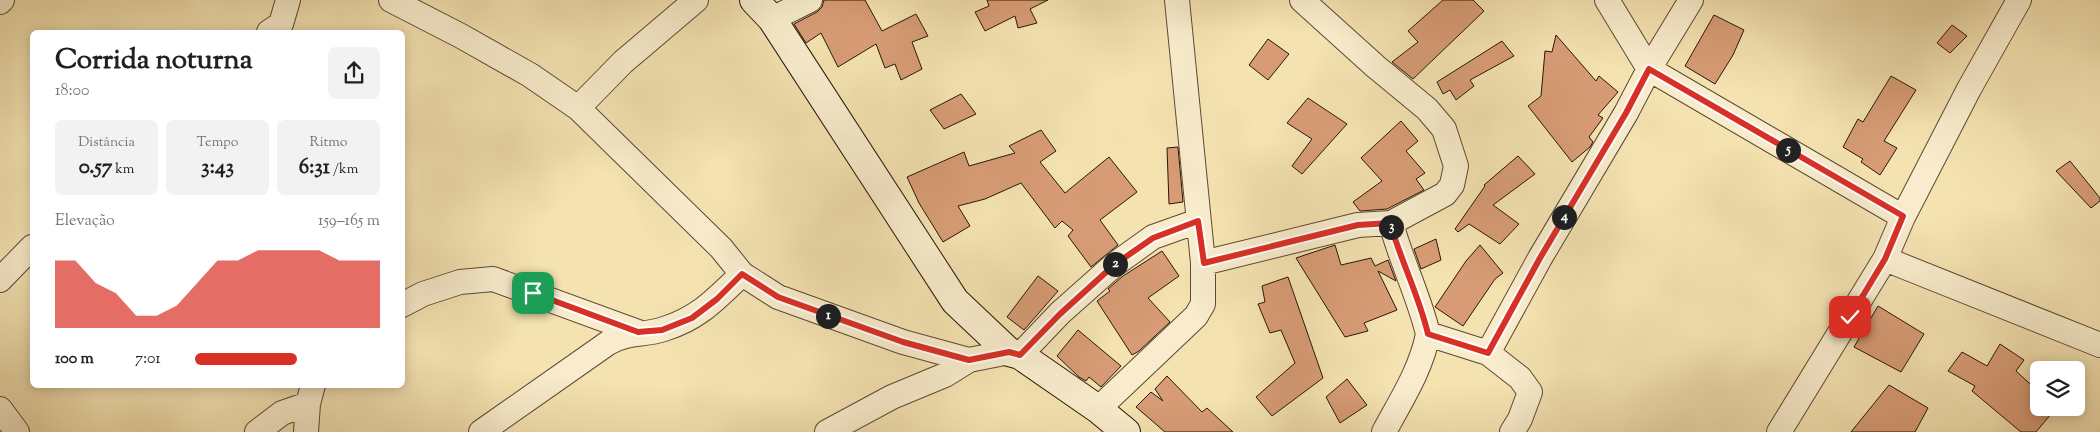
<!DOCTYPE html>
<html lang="pt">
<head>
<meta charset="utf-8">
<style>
  body { margin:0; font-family:"Sorts Mill Goudy",serif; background:#f2f2f2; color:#202124; height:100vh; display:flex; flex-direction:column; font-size:19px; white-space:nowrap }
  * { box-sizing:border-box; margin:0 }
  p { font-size:16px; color:#757577 }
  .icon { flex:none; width:28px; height:28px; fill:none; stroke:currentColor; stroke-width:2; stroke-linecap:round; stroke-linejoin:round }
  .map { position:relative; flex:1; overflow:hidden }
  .panel { position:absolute; left:30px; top:30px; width:375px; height:358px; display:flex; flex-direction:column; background:#fff; border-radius:8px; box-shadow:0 2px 12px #0003 }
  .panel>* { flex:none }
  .fabs { position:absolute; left:2030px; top:361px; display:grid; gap:10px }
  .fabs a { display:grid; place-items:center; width:55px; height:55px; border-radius:8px; background:#fff; box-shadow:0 2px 12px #0003; font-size:25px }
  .pin { position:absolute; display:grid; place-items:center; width:42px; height:42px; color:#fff; margin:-21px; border-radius:10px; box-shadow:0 2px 8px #0006 }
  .km { position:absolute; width:25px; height:25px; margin:-12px; border-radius:50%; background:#222; color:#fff; font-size:14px; line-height:25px; text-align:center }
  .round { display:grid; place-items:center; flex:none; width:52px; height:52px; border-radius:8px; background:#f2f2f2 }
  .overview { display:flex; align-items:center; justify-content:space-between; height:85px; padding:0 25px }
  h1 { font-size:28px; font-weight:800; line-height:38px }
  .stats { display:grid; grid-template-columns:repeat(3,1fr); gap:8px; height:85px; padding:5px 25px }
  .stats div { display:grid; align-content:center; border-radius:8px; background:#f2f2f2; text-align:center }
  .stats b { font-size:21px; font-weight:800 }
  .stats small { font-size:14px; font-weight:400 }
  .stats p { font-size:14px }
  .chart { height:140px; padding:10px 25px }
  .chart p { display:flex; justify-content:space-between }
  .chart svg { width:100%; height:90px; margin-top:5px; fill:#d93025; opacity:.7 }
  ul { padding:0 25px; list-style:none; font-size:16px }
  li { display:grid; grid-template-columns:80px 60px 1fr; align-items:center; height:38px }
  li i { height:12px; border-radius:6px; background:#d93025 }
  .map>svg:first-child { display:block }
</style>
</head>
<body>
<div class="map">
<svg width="2100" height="432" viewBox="0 0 2100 432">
  <rect width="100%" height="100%" fill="#f4e2b1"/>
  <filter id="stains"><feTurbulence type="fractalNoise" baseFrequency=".004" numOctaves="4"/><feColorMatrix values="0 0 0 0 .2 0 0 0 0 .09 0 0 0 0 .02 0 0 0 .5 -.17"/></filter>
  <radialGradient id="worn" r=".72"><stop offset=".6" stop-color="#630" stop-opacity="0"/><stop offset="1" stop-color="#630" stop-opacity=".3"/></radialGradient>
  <!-- building -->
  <path fill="#d79c75" stroke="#2a160a" d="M824 0H865L882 31 916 14 928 36 912 42 922 69 901 80 895 64 885 68 876 44 838 67 821 33 806 43 794 24 817 12 822 7Z
    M987 0H1048L1030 9 1037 23 1018 28 1015 16 985 31 975 12 989 6Z
    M1443 0H1473L1484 11 1413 79 1392 62 1418 42 1408 31Z
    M1714 15 1744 30 1733 55 1715 84 1685 66Z
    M1952 25 1967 36 1950 53 1937 43Z
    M1556 35 1596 81 1599 76 1618 92 1598 115 1603 118 1589 137 1593 142 1590 147 1572 162 1528 106 1541 96 1545 51 1552 52Z
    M1268 39 1289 54 1268 80 1249 65Z
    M1502 41 1514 56 1470 80 1474 86 1456 100 1450 90 1443 94 1437 82Z
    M1891 76 1916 90 1884 141 1897 148 1880 175 1861 162 1863 159 1843 147 1858 119 1863 122Z
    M961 94 976 114 944 129 930 110Z
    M1308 98 1347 124 1302 174 1292 166 1312 139 1287 123Z
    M1401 121 1418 141 1406 151 1425 173 1416 179 1424 190 1387 209 1360 211 1353 202 1382 181 1361 158Z
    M1041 130 1056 151 1040 162 1065 193 1109 157 1137 192 1100 220 1118 245 1091 267 1068 236 1073 230 1062 221 1055 228 1021 183 985 199 958 206 970 226 943 242 919 203 907 177 964 152 969 166 1015 153 1009 146Z
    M1178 147 1183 202 1169 204 1167 148Z
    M1518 156 1535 174 1493 205 1519 224 1500 244 1469 224 1458 232 1455 229 1485 186 1484 185Z
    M2070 161 2100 198V201L2091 208 2056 171Z
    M1436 239 1441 260 1421 269 1414 249Z
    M1335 245 1341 265 1371 258 1375 266 1388 260 1396 281 1378 271 1397 310 1364 323 1368 331 1345 337 1296 258Z
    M1480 245 1503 273 1495 279 1463 326 1435 307 1466 261Z
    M1162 251 1179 276 1148 298 1170 322 1139 351 1132 355 1097 301 1110 291 1108 289 1123 276Z
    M1038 276 1058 291 1024 330 1007 317Z
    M1288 277 1323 378 1272 416 1256 397 1295 363 1281 330 1270 333 1258 304 1265 302 1262 286Z
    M1878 306 1924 334 1901 372 1854 347Z
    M1078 330 1121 366 1101 387 1089 377 1086 381 1079 377 1057 356Z
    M2000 344 2024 360 2016 371 2039 392V408H2056L2036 432H2021L1972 391 1975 386 1948 371 1962 352 1987 366Z
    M1167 376 1202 412 1207 408 1233 432H1165L1136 407 1151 392 1163 401 1155 389Z
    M1347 379 1367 405 1340 423 1326 397Z
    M1889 385 1928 408 1915 432H1851Z"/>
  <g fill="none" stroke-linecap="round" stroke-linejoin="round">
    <!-- street casing -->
    <g stroke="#5c4934" stroke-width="26">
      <path id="street" d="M391 0 461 36 530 75 578 108 721 248 742 274 778 297 903 342 969 360 1009 352
        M1607 0 1649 69 1903 217
        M0 2 2 0
        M772 19 810 0
        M269 32 281 24 288 0
        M578 108 623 62 696 0
        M1391 223C1401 261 1419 296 1428 334L1488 353 1520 378 1530 392 1520 419 1512 432
        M1885 259 2100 345
        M1203 263 1358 225 1391 223 1445 194 1452 185 1456 166 1444 129 1427 109 1375 66 1302 0
        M0 280 32 247
        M402 305 423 294 460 282 493 279 638 332
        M1488 353 1540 258 1626 113 1649 69 1691 0
        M1020 355 1060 313 1114 265 1153 237 1198 221
        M0 409 17 432
        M1098 409 1196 316 1203 304V263L1177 0
        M257 432 282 413 308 404
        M306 432 308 404 313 385
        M481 432 608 343C629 331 643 336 664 329 699 318 716 299 742 274
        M827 432 892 397 945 375 969 360
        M1384 432C1401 400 1421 370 1428 334
        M1779 432 1885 259 1903 217 1969 89 2019 0"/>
    </g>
    <!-- secondary casing -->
    <g stroke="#2a160a" stroke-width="30">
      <path id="secondary" d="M754 0 772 19 955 301 1009 352 1020 355 1098 409 1126 432"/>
    </g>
    <!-- street -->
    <use href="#street" stroke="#f8eccc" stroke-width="24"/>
    <!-- secondary -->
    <use href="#secondary" stroke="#f8eccc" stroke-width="28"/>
  </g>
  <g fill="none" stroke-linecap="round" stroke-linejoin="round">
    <!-- route casing -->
    <g stroke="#fff" stroke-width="10">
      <path id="route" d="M533 293 638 332 662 330 692 318 717 299 742 274 778 297 903 342 969 360 1009 352 1020 355 1060 314 1114 265 1153 238 1198 221 1204 263 1358 225 1390 223C1401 261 1419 296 1428 334L1488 353 1540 258 1626 113 1649 69 1903 216 1885 259 1850 317"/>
    </g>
    <!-- route -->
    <use href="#route" stroke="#d93025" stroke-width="6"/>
  </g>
  <rect width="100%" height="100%" filter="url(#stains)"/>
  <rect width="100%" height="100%" fill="url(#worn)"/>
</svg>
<div class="fabs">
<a><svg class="icon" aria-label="layers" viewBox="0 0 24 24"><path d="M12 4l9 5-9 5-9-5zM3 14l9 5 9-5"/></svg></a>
</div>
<div class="pin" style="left:533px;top:293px;background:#1e9e55"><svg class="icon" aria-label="arrive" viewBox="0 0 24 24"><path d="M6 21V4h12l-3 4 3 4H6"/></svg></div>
<div class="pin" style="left:1850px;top:317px;background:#d93025"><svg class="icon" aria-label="check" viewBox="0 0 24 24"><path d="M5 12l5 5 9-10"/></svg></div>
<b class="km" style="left:828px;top:316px">1</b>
<b class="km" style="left:1115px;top:264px">2</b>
<b class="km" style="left:1391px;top:227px">3</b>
<b class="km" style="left:1564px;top:217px">4</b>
<b class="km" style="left:1788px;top:150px">5</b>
<section class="panel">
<div class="overview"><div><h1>Corrida noturna</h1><p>18:00</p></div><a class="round"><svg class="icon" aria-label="share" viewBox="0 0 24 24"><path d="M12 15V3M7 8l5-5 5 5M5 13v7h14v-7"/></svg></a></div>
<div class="stats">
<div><p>Distância</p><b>0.57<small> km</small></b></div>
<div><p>Tempo</p><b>3:43</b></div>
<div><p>Ritmo</p><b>6:31<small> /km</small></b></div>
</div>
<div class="chart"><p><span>Elevação</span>159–165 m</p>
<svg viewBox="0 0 160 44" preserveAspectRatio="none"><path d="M0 44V11L10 11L20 22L30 27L40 38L50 38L60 33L70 22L80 11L90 11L100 6L110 6L120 6L130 6L140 11L150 11L160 11V44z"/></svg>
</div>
<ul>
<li><b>100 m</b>7:01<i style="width:55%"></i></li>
</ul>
</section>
</div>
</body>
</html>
